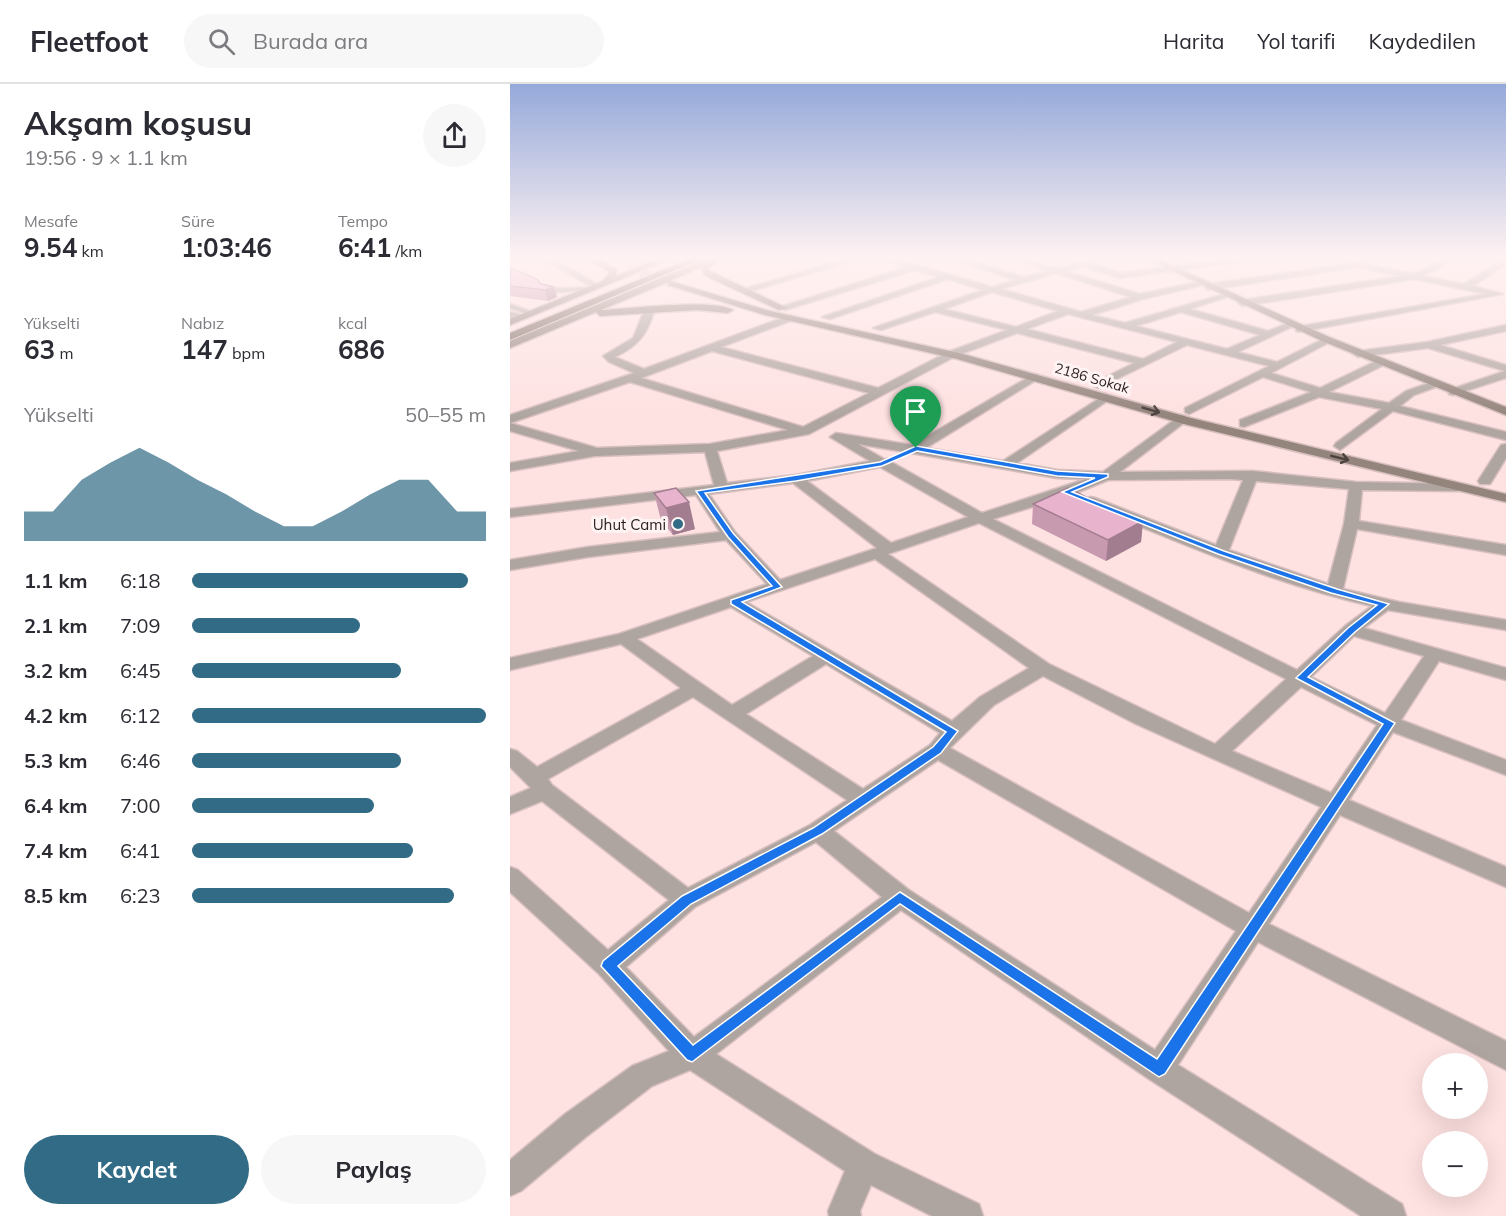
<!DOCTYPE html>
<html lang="tr">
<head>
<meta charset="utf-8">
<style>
  body { margin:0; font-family:Mulish,sans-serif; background:#f7f7f7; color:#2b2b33; height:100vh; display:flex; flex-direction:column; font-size:22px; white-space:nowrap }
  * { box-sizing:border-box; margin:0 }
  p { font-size:20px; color:#7c7c81 }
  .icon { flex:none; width:33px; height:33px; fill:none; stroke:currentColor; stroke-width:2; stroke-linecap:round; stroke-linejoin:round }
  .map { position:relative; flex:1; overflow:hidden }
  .sheet { display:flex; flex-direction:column; background:#fff; width:510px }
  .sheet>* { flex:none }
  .tools { position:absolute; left:912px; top:969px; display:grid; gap:12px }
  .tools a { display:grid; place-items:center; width:66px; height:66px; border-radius:50%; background:#fff; box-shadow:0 6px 24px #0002; font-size:30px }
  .pin { position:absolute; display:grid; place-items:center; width:51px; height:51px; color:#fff; margin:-62px -26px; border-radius:50% 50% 50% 0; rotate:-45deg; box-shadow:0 0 6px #0007 }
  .pin .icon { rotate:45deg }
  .round { display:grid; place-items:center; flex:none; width:63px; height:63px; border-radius:32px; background:#f7f7f7 }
  .head { display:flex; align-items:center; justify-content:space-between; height:102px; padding:0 24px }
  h1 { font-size:33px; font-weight:700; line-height:45px }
  .stats { display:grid; grid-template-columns:repeat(3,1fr); gap:9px; height:102px; padding:6px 24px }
  .stats div { display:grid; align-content:center }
  .stats b { font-size:26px; font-weight:700 }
  .stats small { font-size:16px; font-weight:400 }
  .stats p { font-size:16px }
  .chart { height:168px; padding:12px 24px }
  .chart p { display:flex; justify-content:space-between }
  .chart svg { width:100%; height:108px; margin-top:6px; fill:#326b85; opacity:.7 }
  .button { display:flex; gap:12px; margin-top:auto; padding:12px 24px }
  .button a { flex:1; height:69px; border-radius:36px; background:#326b85; color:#fff; font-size:24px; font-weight:700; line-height:69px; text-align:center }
  .button a+a { background:#f7f7f7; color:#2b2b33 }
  ul { padding:0 24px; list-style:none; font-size:20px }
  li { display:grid; grid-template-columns:96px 72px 1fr; align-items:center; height:45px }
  li i { height:15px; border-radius:8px; background:#326b85 }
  header { display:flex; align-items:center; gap:36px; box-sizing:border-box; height:84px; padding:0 30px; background:#fff; border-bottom:2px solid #e1e1e2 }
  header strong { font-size:28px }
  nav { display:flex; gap:33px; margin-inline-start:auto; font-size:21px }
  .search { width:420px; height:54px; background:#f7f7f7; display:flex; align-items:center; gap:15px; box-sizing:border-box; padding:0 21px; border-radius:33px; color:#7c7c81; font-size:22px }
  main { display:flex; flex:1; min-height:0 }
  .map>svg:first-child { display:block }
</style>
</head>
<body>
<header>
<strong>Fleetfoot</strong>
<div class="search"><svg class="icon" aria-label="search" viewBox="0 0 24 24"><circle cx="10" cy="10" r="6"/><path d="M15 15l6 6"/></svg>Burada ara</div>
<nav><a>Harita</a><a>Yol tarifi</a><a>Kaydedilen</a></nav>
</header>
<main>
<section class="sheet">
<div class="head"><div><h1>Akşam koşusu</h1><p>19:56 · 9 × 1.1 km</p></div><a class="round"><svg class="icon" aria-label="share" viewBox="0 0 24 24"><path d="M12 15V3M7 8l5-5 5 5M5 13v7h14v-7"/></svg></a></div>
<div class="stats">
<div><p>Mesafe</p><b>9.54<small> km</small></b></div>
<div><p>Süre</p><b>1:03:46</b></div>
<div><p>Tempo</p><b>6:41<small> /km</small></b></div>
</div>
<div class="stats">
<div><p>Yükselti</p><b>63<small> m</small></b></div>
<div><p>Nabız</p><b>147<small> bpm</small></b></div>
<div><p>kcal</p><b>686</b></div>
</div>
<div class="chart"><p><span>Yükselti</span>50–55 m</p>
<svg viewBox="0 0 160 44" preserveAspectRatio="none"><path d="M0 44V32L10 32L20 19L30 12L40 6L50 12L60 19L70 25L80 32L90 38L100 38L110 32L120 25L130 19L140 19L150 32L160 32V44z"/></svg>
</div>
<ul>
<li><b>1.1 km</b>6:18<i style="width:94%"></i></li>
<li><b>2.1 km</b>7:09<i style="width:57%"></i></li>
<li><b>3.2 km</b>6:45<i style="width:71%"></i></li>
<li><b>4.2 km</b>6:12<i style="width:100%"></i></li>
<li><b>5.3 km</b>6:46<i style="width:71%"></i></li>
<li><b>6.4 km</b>7:00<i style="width:62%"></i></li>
<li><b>7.4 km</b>6:41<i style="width:75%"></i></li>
<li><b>8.5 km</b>6:23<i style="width:89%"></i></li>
</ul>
<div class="button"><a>Kaydet</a><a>Paylaş</a></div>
</section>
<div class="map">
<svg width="996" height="1132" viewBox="0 0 996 1132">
  <rect width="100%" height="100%" fill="#fee1e1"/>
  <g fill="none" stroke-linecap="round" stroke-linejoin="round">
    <!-- secondary-tunnel -->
    <path stroke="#d4bbbb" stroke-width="9" stroke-dasharray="9 4.5" stroke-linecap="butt" d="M118 184 161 199"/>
    <!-- lane casing -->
    <g stroke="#d8bfbf" stroke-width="3">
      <path id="lane" d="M82 203 84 206 35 209 32 207 35 205Z
        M0 220 22 228 23 229 20 231 0 224Z"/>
    </g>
    <!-- street casing -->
    <g stroke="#d8bfbf" stroke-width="3">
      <path id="street" d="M32 174H42L92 203 85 205Z
        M338 174H352L238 208 231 206Z
        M369 174H383L482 203 505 196 440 174H453L514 193 538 187 502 174C518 174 536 185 548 184 565 182 578 174 595 174L581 179 611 189 729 174H754L610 194 572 182 555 187 630 210 693 197V201L633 215 582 231 615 239 717 209V213L680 225 758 247 781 238 786 241 728 268 767 278 813 255 822 257 761 289 810 304 866 277H874V281L819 308 879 319 896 307 922 298 928 301 926 303 904 311 890 322 996 348V356L883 327 830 366 824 362 826 359 872 325 809 313 734 343 730 342V336L801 308 753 293 679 330 675 328V324L759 282 677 261 588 304 582 301 584 299 624 279 507 249 446 272 299 350 207 367 217 399 286 391 360 377 320 353 326 349 402 361 524 290 528 291V295L416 364 493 377 596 310 602 313 600 315 507 379 547 386 593 388 671 331 675 332V338L610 388 742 387 846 398 953 400 955 403 948 407 852 406 849 437 996 461V471L847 445 833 505 889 518 996 536V546L878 526 854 544 996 584V596L929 577 891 636 996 676V691L883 648 839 716 996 783V803L830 731 759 840 996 957V986L748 858 668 981 892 1120 896 1132H851L639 995 391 826 206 970 365 1070 469 1120 473 1132H422L361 1101 350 1127 351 1132H319L318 1127 335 1087 180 986 142 1002 77 1052 11 1107 0 1112V1076L55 1030 122 982 159 967 89 890 0 808V783L8 786 98 866 159 816 32 717 0 730V713L21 704 0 683V665L7 667 27 683 171 604 111 560 0 586V574L109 550 257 500 216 456 78 473 0 486V476L78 463 210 448 186 411 0 433V425L204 401 195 368 85 372 0 387V379L69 367 0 347V339L87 364 200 360 278 346 120 298 0 339V331L124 289 99 278 93 272 123 254 134 227 139 224 144 227C137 251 128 262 105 273L107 274 134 285 280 231 285 234 283 236 211 263 368 304 438 268 497 246 425 228 371 246 363 244 473 206 438 195 320 235 312 233 429 193 405 186 275 226 267 224 397 183ZM546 189 621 213 571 228 491 205ZM482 208 548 227 506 243 434 225ZM671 228 750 251 717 265 626 242ZM558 230 667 258 633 275 517 245ZM202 267 359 309 293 343 131 294ZM348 360 547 394 576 395 472 429 383 379 382 375H374ZM370 383 458 433 381 459 297 397ZM720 395 733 396 706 461 585 414 580 413 573 417 575 420C669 458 763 500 862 522L835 542 787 586 483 435 561 411 598 396ZM746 397 839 405 834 440 818 500 719 466ZM283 399 367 464 270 496 225 448 199 410ZM469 439 776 595 705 660 539 580 378 470ZM365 475 519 584 470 613 442 637 236 518ZM221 523 303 572 222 621 127 555ZM844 552 914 572 875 629 801 593ZM316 580 430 649 420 661 353 705 236 630ZM533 592 626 640 811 723 739 829 440 664 484 621ZM791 603 867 641 821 709 722 667ZM183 613 337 716 300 741 178 804 42 701 38 695ZM428 676 726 847 645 966 399 806 324 747ZM306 758 372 813 184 953 116 883 185 823Z
        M853 174H863L855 180 904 190 936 174H947L913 192 954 200 996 174V180L963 202 993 210 789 248 786 247V243L975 210 905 195 732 222 728 219 732 216 891 192 848 183 698 206 694 203 698 200 846 179Z
        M0 228 14 231 16 233 11 236 0 234Z
        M996 241V247L930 261 996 281V294L943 311 939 310V306L995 287 918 264 848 273 843 270 848 267 917 258Z
        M996 360V374L982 397 980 400H970L968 397 991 361Z"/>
    </g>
    <!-- secondary casing -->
    <g stroke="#d8bfbf" stroke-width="3">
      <path id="secondary" d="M75 174H86L107 185 106 192 150 174H162L0 241V235L93 197 100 188Z
        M199 174H211L199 184 200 187 277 224 269 226 202 195 194 190 191 183 160 197 260 227 453 270 681 334 996 410V418L674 340 447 275 255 231 158 201V198L91 226C116 225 205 214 223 226L218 229 187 226 90 232 86 228 0 264V257Z
        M635 174H646L819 253 996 323V331L812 257Z"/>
    </g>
    <!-- primary casing -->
    <g stroke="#d8bfbf" stroke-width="3">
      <path id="primary" d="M182 174H194L0 256V249Z"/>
    </g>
    <!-- lane -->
    <use href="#lane" fill="#afa5a0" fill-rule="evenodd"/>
    <!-- street -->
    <use href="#street" fill="#afa5a0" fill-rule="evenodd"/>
    <!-- secondary -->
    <use href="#secondary" fill="#93847c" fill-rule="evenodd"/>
    <!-- primary -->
    <use href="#primary" fill="#7f6c63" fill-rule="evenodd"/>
  </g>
  <!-- wall -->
  <path fill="#c89ab0" d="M248 174H278L274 177Z
    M0 184 31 200 47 213 38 217 0 212Z
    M144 409 185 445 163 451 151 436Z
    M523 420 610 430 633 437 631 458 596 477 522 440Z"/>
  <!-- shaded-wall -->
  <path fill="#a27d90" d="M44 203 47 213 38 217 35 206Z
    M179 418 185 445 163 451 156 424Z
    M633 437 631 458 596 477 598 456Z"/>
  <!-- building -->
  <path fill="#e8b3cd" stroke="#a27d90" stroke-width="1.5" d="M0 184 27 195 31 200 44 203 35 206 0 202Z
    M166 404 179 418 156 424 144 409Z
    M558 404 610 430 613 428 633 437 598 456 523 420Z"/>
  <!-- one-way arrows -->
  <defs><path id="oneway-shaft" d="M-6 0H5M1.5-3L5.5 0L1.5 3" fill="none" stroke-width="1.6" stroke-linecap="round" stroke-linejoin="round" transform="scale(1.5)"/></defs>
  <g stroke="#4c403e">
    <use href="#oneway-shaft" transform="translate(641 326) rotate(16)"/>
    <use href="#oneway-shaft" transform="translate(830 374) rotate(14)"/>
  </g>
  <!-- sky -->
  <linearGradient id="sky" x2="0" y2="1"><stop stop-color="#95a9da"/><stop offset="0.52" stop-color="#fff2f2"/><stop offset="1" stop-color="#fff2f2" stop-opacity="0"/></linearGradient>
  <rect width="996" height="333" fill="url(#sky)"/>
  <!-- route -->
  <path fill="#1a73e8" stroke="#fff" stroke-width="1.5" fill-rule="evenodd" d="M406 362 547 387 598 390V393L562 408 714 467 827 505 879 520 845 548 798 593 885 639 655 990 649 993 390 820 182 978 177 976 91 882 93 877 172 812 303 744 423 663 436 648 221 520V516L262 502 218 453 186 407 370 378ZM407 367 547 392 585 394 552 408 708 470 821 509 867 521 838 544 786 594 873 640 647 975 390 808 183 961 108 882 181 820 312 750 431 669 448 647 232 518 272 503 223 449 195 409 286 397 372 382Z"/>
  <!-- markers -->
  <circle fill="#326b85" stroke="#fff3f3" stroke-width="2" cx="168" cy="440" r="6"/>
  <g text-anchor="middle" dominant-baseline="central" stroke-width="6" stroke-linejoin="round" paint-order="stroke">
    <!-- far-street labels -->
    <g font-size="14" fill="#2d2323" stroke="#fff3f3">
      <text transform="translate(582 294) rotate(16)">2186 Sokak</text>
    </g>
    <!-- poi labels -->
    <g font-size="15" fill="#2d2323" stroke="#fff3f3" text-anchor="end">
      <text x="156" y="440">Uhut Cami</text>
    </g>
  </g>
</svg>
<div class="tools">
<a>+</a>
<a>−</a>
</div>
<div class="pin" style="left:406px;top:364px;background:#1e9e55"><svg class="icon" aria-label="arrive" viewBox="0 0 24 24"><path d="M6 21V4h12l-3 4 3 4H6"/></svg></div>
</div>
</main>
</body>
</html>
